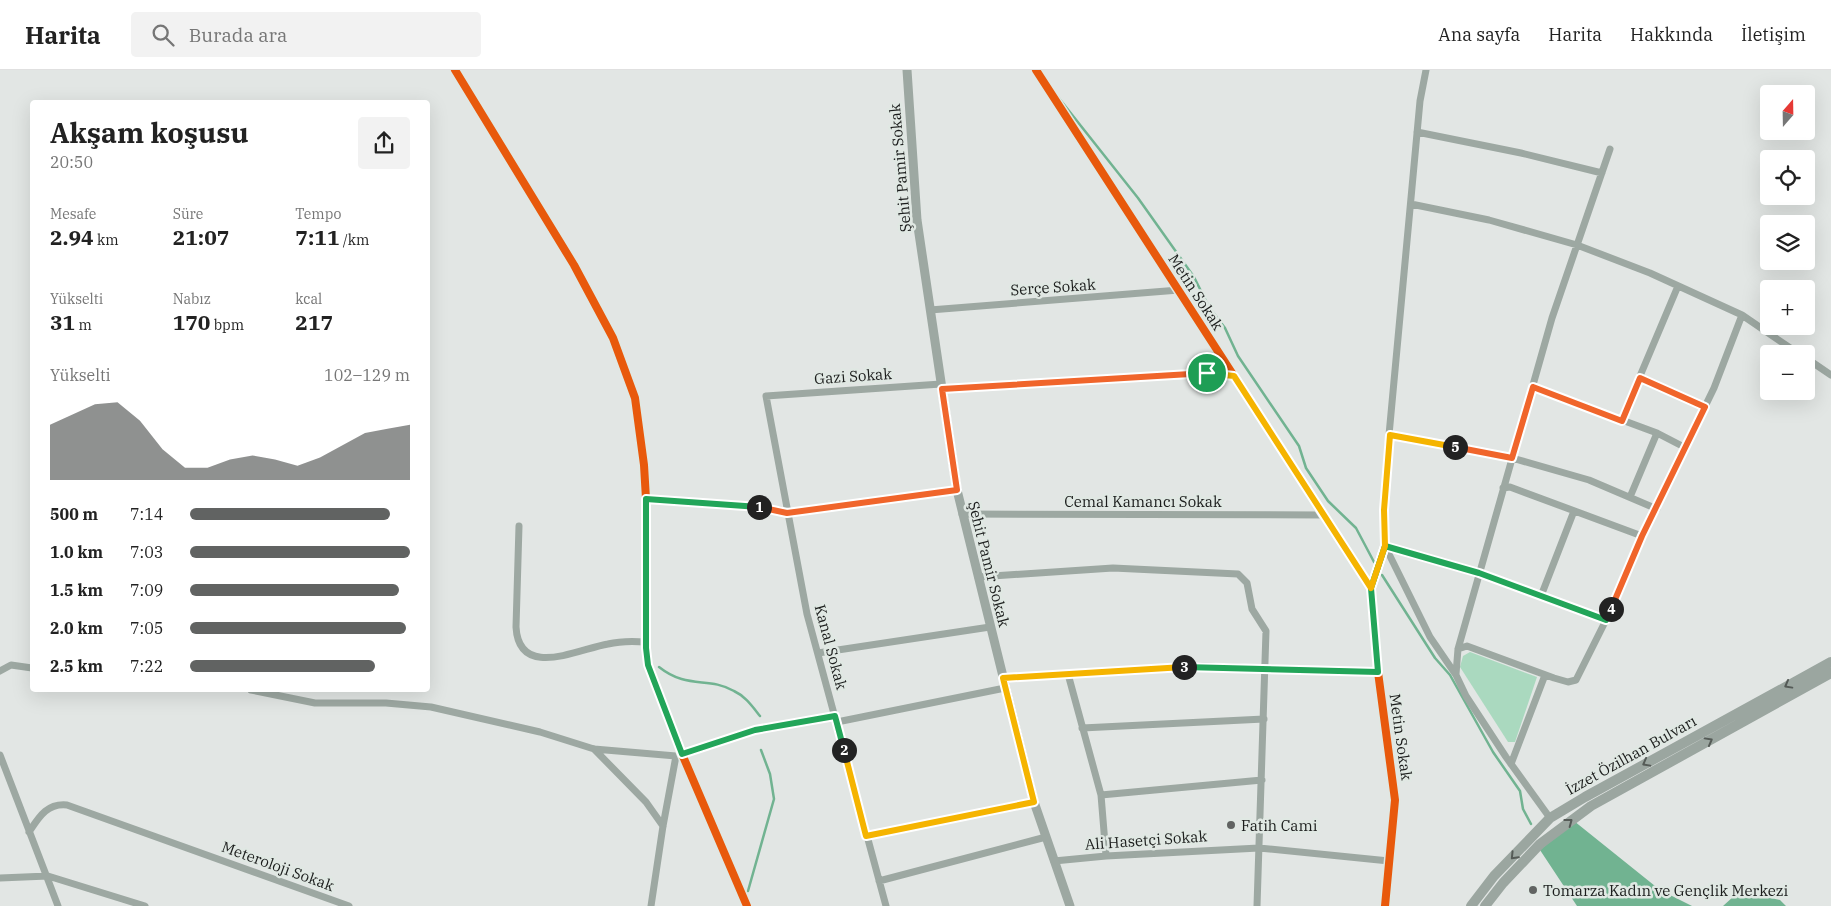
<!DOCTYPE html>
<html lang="tr">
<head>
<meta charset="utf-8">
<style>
  body { margin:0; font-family:"IBM Plex Serif",serif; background:#f2f2f2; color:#222; height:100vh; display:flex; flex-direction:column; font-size:19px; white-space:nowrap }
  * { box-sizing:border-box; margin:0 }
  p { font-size:16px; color:#767676 }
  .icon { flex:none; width:28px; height:28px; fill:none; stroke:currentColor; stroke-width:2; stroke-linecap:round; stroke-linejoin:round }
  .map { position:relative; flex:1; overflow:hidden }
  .drawer { position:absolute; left:30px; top:30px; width:400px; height:592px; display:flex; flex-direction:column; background:#fff; border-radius:5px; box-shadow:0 5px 20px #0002 }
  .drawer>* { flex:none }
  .needle { width:32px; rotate:20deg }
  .fabs { position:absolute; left:1760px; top:15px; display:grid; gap:10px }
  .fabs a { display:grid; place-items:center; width:55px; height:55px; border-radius:5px; background:#fff; box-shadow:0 5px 20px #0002; font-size:25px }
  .pin { position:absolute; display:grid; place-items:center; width:42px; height:42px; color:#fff; margin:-21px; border:2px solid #fff; border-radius:50%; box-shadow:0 1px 5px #0007 }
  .km { position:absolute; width:25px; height:25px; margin:-12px; border-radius:50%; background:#222; color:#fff; font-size:14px; line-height:25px; text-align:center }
  .round { display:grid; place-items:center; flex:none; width:52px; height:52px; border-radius:5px; background:#f2f2f2 }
  .overview { display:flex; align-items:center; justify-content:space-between; height:85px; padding:0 20px }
  h1 { font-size:28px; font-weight:700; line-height:38px }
  .stats { display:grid; grid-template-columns:repeat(3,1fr); gap:8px; height:85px; padding:5px 20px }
  .stats div { display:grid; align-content:center }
  .stats b { font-size:21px; font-weight:700 }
  .stats small { font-size:14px; font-weight:400 }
  .stats p { font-size:14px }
  .chart { height:140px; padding:10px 20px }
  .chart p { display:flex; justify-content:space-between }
  .chart svg { width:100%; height:90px; margin-top:5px; fill:#616362; opacity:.7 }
  ul { padding:0 20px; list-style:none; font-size:16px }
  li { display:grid; grid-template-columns:80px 60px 1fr; align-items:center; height:38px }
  li i { height:12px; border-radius:6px; background:#616362 }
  header { display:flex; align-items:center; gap:30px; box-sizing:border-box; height:70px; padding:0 25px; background:#fff; border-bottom:1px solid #e0e0e0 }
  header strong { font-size:24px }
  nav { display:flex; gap:28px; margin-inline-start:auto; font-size:18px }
  .search { width:350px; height:45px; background:#f2f2f2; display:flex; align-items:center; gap:12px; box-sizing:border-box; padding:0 18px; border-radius:5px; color:#767676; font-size:19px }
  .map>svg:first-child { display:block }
</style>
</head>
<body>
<header>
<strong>Harita</strong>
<div class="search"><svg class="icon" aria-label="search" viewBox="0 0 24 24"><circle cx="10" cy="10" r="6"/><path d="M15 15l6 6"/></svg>Burada ara</div>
<nav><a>Ana sayfa</a><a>Harita</a><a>Hakkında</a><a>İletişim</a></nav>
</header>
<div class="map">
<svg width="1831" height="836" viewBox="0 0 1831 836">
  <rect width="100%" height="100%" fill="#e2e6e4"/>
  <!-- green -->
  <path fill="#aad9bf" d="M1470 582 1537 607 1515 672H1508L1460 597 1463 586Z"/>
  <!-- water -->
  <path fill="#71b391" d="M1574 751 1660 820 1692 836H1577L1540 780Z
    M1747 823 1780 830 1786 836H1723L1734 826Z"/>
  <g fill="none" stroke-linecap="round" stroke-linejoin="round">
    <!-- stream -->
    <path stroke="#71b391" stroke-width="2.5" d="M1058 27 1138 128 1194 207 1209 237 1225 258 1238 286 1299 376 1306 398 1328 431 1356 458 1374 492
      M1382 505 1435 588 1450 605 1493 682 1520 721 1523 739 1531 754
      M659 597C688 620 708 606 734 621 745 626 752 636 760 646
      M748 821 774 729 770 704 761 680"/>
    <!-- minor -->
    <path stroke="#9da8a2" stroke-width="7" d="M455 0 574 195 613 268 635 328 644 395 646 429V578L648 595 682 684 747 836
      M1036 0 1371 518 1378 602 1395 730 1385 836
      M1426 0 1420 31 1389 365 1384 440 1385 476 1430 567 1456 605 1466 626 1506 687 1550 748
      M1417 62 1521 83 1602 103
      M1411 134 1489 150 1577 175 1650 203 1742 245 1799 284
      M930 240 1179 220
      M1806 288 1831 305
      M1639 308 1705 337
      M1533 317 1657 363 1686 378
      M942 319 1207 303 1234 306
      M1621 351 1678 216
      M1389 365 1512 388 1589 410 1657 439
      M1503 418 1510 417 1642 466
      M1630 427 1657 363
      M646 429 749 436 786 441
      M787 443 957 420
      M962 444 1324 445
      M519 456 516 557C519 610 578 579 608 574 620 571 634 571 646 572
      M978 507 1113 498 1238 504 1247 513 1252 539 1266 561 1257 836
      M1371 518 1385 476 1479 503 1606 550
      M1541 526 1574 441
      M1458 579 1467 576 1554 608 1568 612 1576 610 1606 550 1642 466 1714 318 1742 245
      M818 583 990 557
      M0 601 11 595 32 598
      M1068 604 1101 725 1106 786
      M1456 604 1458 579 1552 248 1610 79
      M1003 608 1202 596 1378 602
      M251 620 315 633H386L431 637 540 662 594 679 676 686 755 660 835 646
      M837 652 1005 618
      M1082 658 1264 649
      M594 679 646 732 663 756
      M0 685 58 836
      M1511 694 1545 605
      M1101 725 1262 710
      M29 762C39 747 47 733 67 735L349 836
      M866 766 1034 732
      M1054 791 1106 786 1259 778 1389 791
      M0 808 48 806 145 836
      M879 811 1046 767
      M651 836 663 756 676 686
      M886 836 807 544 766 326 941 314"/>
    <!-- tertiary -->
    <path stroke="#9da8a2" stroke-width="9" d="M907 0 917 150 957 420 1034 732 1070 836"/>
    <!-- secondary -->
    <path stroke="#9ba6a0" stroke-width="10" d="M1471 836 1494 806 1550 748 1585 727 1831 592
      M1485 836 1503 813 1540 774 1591 736 1831 603"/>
    <!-- cycleway casing -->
    <g stroke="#e0e8e3" stroke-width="11">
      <path id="cycleway" d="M455 0 574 195 613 268 635 328 644 395 646 429V578L648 595 682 684 747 836
        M1036 0 1371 518 1378 602 1395 730 1385 836"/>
    </g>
    <!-- cycleway -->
    <use href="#cycleway" stroke="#e8590c" stroke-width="8"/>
  </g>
  <!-- one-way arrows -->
  <defs><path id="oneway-chevron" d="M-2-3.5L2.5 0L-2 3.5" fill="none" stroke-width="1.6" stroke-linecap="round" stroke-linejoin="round" transform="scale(1.25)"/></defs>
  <g stroke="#555b57">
    <use href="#oneway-chevron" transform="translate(1788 615) rotate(151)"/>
    <use href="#oneway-chevron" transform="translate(1709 671) rotate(-29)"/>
    <use href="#oneway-chevron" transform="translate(1646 693) rotate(151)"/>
    <use href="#oneway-chevron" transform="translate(1569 752) rotate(-37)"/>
    <use href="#oneway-chevron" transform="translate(1514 786) rotate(134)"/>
  </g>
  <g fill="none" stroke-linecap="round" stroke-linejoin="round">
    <!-- split-1 casing -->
    <g stroke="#fff" stroke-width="10">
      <path id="split-1" d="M759 437 787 443 957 420 942 319 1207 303"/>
    </g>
    <!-- split-2 casing -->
    <g stroke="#fff" stroke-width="10">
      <path id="split-2" d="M759 437 646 429V578L648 595 682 684 755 660 835 646 844 680"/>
    </g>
    <!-- split-3 casing -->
    <g stroke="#fff" stroke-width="10">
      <path id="split-3" d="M844 680 866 766 1034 732 1003 608 1184 597"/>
    </g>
    <!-- split-4 casing -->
    <g stroke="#fff" stroke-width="10">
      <path id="split-4" d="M1184 597 1378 602 1371 518 1385 476 1479 503 1606 550 1611 539"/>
    </g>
    <!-- split-5 casing -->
    <g stroke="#fff" stroke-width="10">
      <path id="split-5" d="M1455 377 1512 388 1533 317 1622 351 1640 308 1705 337 1642 466 1611 539"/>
    </g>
    <!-- split-6 casing -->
    <g stroke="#fff" stroke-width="10">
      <path id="split-6" d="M1207 303 1234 306 1371 518 1385 476 1384 440 1390 365 1455 377"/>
    </g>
    <!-- split-1 -->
    <use href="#split-1" stroke="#f0652b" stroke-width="6"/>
    <!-- split-2 -->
    <use href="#split-2" stroke="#22a559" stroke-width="6"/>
    <!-- split-3 -->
    <use href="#split-3" stroke="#f5b400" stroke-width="6"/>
    <!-- split-4 -->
    <use href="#split-4" stroke="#22a559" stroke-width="6"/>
    <!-- split-5 -->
    <use href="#split-5" stroke="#f0652b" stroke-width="6"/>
    <!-- split-6 -->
    <use href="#split-6" stroke="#f5b400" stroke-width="6"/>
  </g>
  <!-- markers -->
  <g fill="#616362" stroke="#e0e8e3" stroke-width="2">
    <circle cx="1231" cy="755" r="5"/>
    <circle cx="1533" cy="820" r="5"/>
  </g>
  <g text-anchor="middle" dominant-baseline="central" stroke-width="5" stroke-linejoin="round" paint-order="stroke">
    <!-- street labels -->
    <g font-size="15" fill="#1b1d1c" stroke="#e0e8e3">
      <text transform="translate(900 98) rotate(-95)">Şehit Pamir Sokak</text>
      <text transform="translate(1053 217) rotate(-4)">Serçe Sokak</text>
      <text transform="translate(1196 222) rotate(57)">Metin Sokak</text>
      <text transform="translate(853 306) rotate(-4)">Gazi Sokak</text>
      <text x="1143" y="431">Cemal Kamancı Sokak</text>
      <text transform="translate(989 494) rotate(76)">Şehit Pamir Sokak</text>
      <text transform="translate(831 577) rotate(75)">Kanal Sokak</text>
      <text transform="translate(1401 667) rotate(82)">Metin Sokak</text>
      <text transform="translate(1631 685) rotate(-29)">İzzet Özilhan Bulvarı</text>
      <text transform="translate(1146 770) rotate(-4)">Ali Hasetçi Sokak</text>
      <text transform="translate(278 796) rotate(20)">Meteroloji Sokak</text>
    </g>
    <!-- poi labels -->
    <g font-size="15" fill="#1b1d1c" stroke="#e0e8e3" text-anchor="start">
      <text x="1241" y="755">Fatih Cami</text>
      <text x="1543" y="820">Tomarza Kadın ve Gençlik Merkezi</text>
    </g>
  </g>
</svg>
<div class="fabs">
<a><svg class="needle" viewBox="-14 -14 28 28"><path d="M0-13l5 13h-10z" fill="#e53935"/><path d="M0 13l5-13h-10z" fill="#767676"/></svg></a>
<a><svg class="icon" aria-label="locate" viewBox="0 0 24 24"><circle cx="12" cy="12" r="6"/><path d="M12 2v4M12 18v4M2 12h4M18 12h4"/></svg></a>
<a><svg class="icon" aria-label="layers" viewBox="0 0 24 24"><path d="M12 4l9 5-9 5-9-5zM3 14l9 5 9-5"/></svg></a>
<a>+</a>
<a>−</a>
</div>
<div class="pin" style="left:1207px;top:303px;background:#1e9e55"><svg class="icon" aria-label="arrive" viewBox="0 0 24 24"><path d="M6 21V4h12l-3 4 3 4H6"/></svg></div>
<b class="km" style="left:759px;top:437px">1</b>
<b class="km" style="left:844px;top:680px">2</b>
<b class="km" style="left:1184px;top:597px">3</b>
<b class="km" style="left:1611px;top:539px">4</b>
<b class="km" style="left:1455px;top:377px">5</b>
<section class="drawer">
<div class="overview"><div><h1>Akşam koşusu</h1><p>20:50</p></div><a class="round"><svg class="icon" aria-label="share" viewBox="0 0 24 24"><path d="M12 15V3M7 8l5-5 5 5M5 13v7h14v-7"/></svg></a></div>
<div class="stats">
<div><p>Mesafe</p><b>2.94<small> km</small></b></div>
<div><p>Süre</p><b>21:07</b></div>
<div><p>Tempo</p><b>7:11<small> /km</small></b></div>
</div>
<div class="stats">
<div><p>Yükselti</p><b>31<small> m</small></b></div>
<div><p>Nabız</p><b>170<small> bpm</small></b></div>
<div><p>kcal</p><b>217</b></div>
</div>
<div class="chart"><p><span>Yükselti</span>102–129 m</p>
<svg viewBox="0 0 160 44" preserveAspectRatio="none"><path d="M0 44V17L10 12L20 7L30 6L40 15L50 29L60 38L70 38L80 34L90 32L100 34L110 37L120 33L130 27L140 21L150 19L160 17V44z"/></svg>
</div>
<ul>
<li><b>500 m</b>7:14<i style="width:91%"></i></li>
<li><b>1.0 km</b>7:03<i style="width:100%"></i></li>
<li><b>1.5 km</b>7:09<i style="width:95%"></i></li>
<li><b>2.0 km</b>7:05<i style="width:98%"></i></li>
<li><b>2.5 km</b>7:22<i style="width:84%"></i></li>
</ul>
</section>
</div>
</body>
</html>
